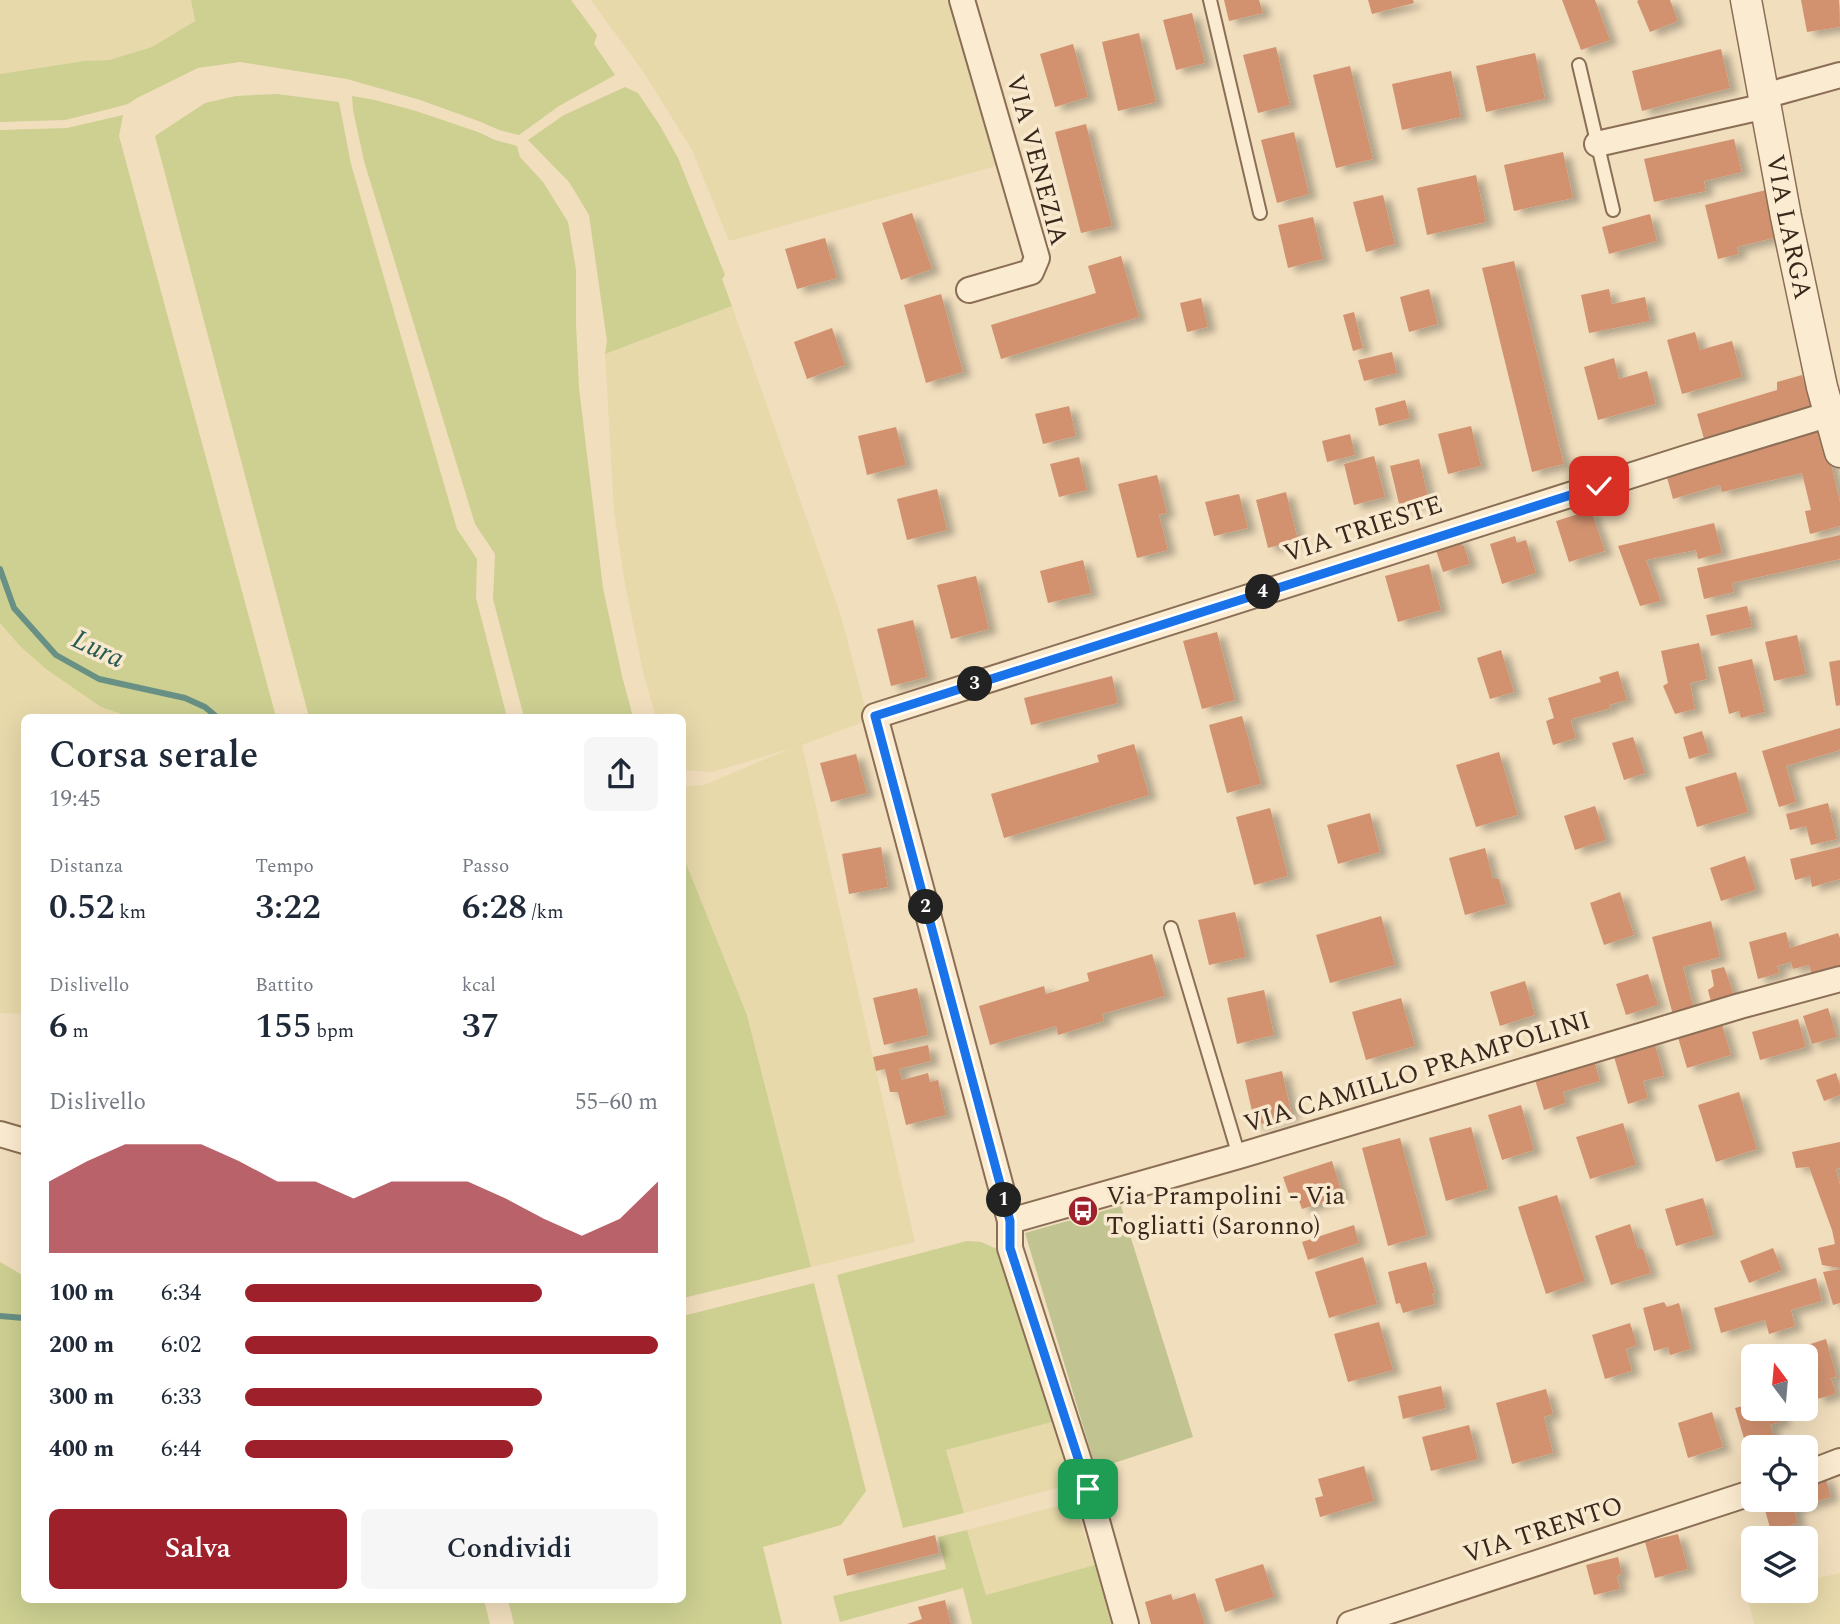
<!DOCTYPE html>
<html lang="it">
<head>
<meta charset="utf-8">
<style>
  body { margin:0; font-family:Spectral,serif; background:#f6f6f7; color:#1f2937; height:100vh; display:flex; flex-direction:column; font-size:26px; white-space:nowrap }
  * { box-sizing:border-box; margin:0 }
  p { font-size:23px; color:#747a83 }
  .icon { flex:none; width:38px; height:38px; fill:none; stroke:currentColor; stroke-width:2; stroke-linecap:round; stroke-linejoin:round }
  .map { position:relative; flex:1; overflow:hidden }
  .sheet { position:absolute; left:21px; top:714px; width:665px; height:889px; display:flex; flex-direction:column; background:#fff; border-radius:10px; box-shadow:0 7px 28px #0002 }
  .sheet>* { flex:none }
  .needle { width:46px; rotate:344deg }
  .buttons { position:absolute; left:1741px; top:1344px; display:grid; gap:14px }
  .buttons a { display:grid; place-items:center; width:77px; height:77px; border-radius:10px; background:#fff; box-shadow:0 7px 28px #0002; font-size:35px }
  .pin { position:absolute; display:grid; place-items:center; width:60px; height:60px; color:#fff; margin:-30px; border-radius:14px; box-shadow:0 4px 10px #0006 }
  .km { position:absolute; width:35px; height:35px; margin:-18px; border-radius:50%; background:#222; color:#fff; font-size:19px; line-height:35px; text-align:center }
  .round { display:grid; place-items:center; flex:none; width:74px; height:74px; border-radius:10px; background:#f6f6f7 }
  .head { display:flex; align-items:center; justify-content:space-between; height:119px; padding:0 28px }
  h1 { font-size:38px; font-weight:600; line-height:52px }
  .metrics { display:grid; grid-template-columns:repeat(3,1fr); gap:10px; height:119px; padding:7px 28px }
  .metrics div { display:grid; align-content:center }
  .metrics b { font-size:35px; font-weight:600 }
  .metrics small { font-size:19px; font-weight:400 }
  .metrics p { font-size:19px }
  .chart { height:196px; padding:14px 28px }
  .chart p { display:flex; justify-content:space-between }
  .chart svg { width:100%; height:126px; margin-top:7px; fill:#9e202a; opacity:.7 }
  .cta { display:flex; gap:14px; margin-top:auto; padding:14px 28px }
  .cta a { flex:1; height:80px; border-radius:10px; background:#9e202a; color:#fff; font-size:28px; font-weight:600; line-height:80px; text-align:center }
  .cta a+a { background:#f6f6f7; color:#1f2937 }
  ul { padding:0 28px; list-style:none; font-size:23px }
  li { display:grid; grid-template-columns:112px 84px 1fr; align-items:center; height:52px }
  li i { height:18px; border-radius:9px; background:#9e202a }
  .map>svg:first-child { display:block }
</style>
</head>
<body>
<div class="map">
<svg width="1840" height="1624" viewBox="0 0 1840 1624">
  <defs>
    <filter id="shadow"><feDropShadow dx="8" dy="4.5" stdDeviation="3.5" flood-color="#0004"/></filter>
  </defs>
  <rect width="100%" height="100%" fill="#f1debd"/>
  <!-- farmland -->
  <path fill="#e7d9aa" d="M0 0H191L195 21 152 47 109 60 84 61 0 74Z
    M591 0H947L996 166 729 241 692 150 644 73Z
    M732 306 841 616 867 715 861 723 802 745 915 1242 811 1267 747 1015 682 856 683 787 704 785 792 748 712 772 683 770 682 718 656 717 644 676 626 590 614 512 605 354Z
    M0 623 80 692 101 707 132 717 24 718V1014L0 1013Z
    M1052 1422 1072 1484 964 1513 946 1450Z
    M1073 1502 1095 1565 986 1595 967 1530Z
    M1840 1573V1624H1754L1747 1595 1765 1591H1806V1581Z"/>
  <!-- green -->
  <path fill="#cdd091" d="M191 0H571L597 35 594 44 615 75 559 106 519 135 499 130 481 122 420 100 347 79 240 62 198 68 137 98 128 104 117 107 65 120 0 122V74L84 61 109 60 152 47 195 21Z
    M625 87 638 93 659 124 678 158 725 275 722 279 732 306 605 354 607 341 589 215 569 182 528 140 564 115Z
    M277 94 339 102 351 164 457 529 477 559 476 598 507 717H309L155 136 205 103 236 96Z
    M352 96 375 100 416 111 478 132 495 140 517 146 520 157 543 182 568 222 576 270V323L579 388 603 588 622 676 633 717H524L493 599 495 554 475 524 364 161 353 110Z
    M123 115 119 136 276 717 128 716 101 707 46 669 20 646 0 623V130L67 128Z
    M683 856 747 1015 811 1267 683 1298Z
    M967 1241 981 1242 997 1249 1052 1422 946 1450 964 1513 903 1528 837 1275Z
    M0 1262 24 1276V1600H484L490 1624H0Z
    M814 1283 866 1491 841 1525 763 1547 782 1624H514L508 1600H682L683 1316Z
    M967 1530 986 1595 1095 1565 1111 1624H972L963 1588 840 1622 833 1596 946 1569 938 1537Z"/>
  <!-- cemetery -->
  <path fill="#c1c491" d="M1121 1206 1193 1437 1096 1469 1025 1233Z"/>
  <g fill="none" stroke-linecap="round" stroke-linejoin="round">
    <!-- stream -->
    <path stroke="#689084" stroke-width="6" d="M0 569 14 608 56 655 99 679 185 698 205 707 218 718
      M0 1316 24 1318"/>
  </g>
  <!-- building -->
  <path fill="#d29270" filter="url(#shadow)" d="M1224 0H1259L1263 13 1229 21Z
    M1368 0H1413L1414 3 1372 14Z
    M1562 0H1595L1610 40 1581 50Z
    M1639 0H1670L1678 21 1650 32 1637 1Z
    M1801 0H1839L1840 27 1807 32Z
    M1192 13 1205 63 1176 70 1163 20Z
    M1139 33 1156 102 1118 111 1102 42Z
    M1073 44 1088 97 1055 107 1040 54Z
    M1276 47 1290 105 1258 113 1243 55Z
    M1721 49 1730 88 1642 111 1632 71Z
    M1535 53 1545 99 1486 112 1476 66Z
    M1350 66 1373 159 1336 168 1313 75Z
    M1451 71 1461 117 1402 130 1392 84Z
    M1086 124 1112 226 1081 233 1055 132Z
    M1294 132 1309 194 1277 203 1261 140Z
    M1734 139 1742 172 1704 181 1706 191 1654 202 1644 159Z
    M1563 152 1573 198 1514 211 1504 165Z
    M1476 175 1486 222 1427 235 1417 188Z
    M1766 190 1777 237 1737 247 1739 254 1718 259 1705 205Z
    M1383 195 1395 244 1366 252 1353 202Z
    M912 213 932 269 901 280 882 223Z
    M1650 214 1657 241 1609 254 1602 227Z
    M1313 217 1323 259 1288 268 1278 225Z
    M825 238 837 278 797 289 785 249Z
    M1121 256 1139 317 1001 359 991 325 1096 293 1088 266Z
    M1514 261 1564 464 1532 472 1482 268Z
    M1429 289 1438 324 1409 332 1400 297Z
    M1609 289 1612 304 1645 297 1650 321 1589 333 1581 295Z
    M941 294 963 372 926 383 904 305Z
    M1201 298 1208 327 1187 332 1180 303Z
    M1354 312 1363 348 1353 351 1343 315Z
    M832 328 845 365 807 379 794 342Z
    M1695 332 1700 350 1732 341 1742 377 1682 394 1667 340Z
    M1392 352 1397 373 1364 381 1358 360Z
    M1614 358 1619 379 1647 371 1656 404 1598 420 1584 367Z
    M1802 375 1814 415 1706 446 1697 414 1777 390V382Z
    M1405 400 1410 418 1379 426 1375 408Z
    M1069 406 1076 436 1043 444 1035 414Z
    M1471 426 1481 466 1448 474 1438 434Z
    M896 427 906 465 867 475 858 436Z
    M1817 431 1824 435 1840 502V526L1810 534 1805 511 1811 510 1802 473 1722 492 1720 485 1673 499 1666 474 1704 458Z
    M1350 434 1355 455 1327 462 1322 441Z
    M1374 456 1385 497 1354 505 1344 464Z
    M1079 457 1087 490 1059 497 1050 464Z
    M1419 459 1429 500 1400 508 1390 466Z
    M1157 475 1167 513 1159 515 1168 550 1137 558 1118 484Z
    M937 489 947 530 907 540 897 499Z
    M1286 492 1298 540 1268 548 1256 500Z
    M1239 494 1248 528 1214 536 1205 502Z
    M1591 510 1605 551 1569 562 1556 521Z
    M1714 523 1722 553 1698 559 1696 550 1646 560 1661 601 1640 606 1618 546Z
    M1840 535V559L1732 583 1734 592 1704 599 1697 568Z
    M1459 536 1462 546H1464L1470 564 1443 572 1434 544Z
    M1515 536 1517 543 1526 540 1536 573 1502 584 1490 544Z
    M1083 560 1091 593 1048 603 1040 571Z
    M1429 564 1441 610 1398 622 1385 576Z
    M976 576 989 629 951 639 937 585Z
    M1747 606 1752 627 1711 636 1706 615Z
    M913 620 927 677 891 686 877 629Z
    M1217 632 1235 700 1202 709 1183 641Z
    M1797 635 1806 674 1774 681 1765 642Z
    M1699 643 1707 679 1690 683 1695 709 1675 714 1663 686 1668 683 1661 651Z
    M1501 650 1514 692 1490 699 1477 658Z
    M1752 659 1765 712 1741 718 1739 711 1729 714 1718 667Z
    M1840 660V705L1836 706 1829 662Z
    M1618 671 1627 700 1609 705 1611 708 1572 719 1571 722 1576 738 1553 745 1546 721 1554 718 1548 698 1601 682 1599 677Z
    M1112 676 1118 703 1031 725 1024 698Z
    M1242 716 1261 784 1227 793 1209 725Z
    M1840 728V750L1786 766 1796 802 1779 807 1762 751Z
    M1702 731 1709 753 1689 759 1683 737Z
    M1633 737 1645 773 1624 780 1612 743Z
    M1134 744 1149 795 1004 838 991 794 1099 762 1097 755Z
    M1499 752 1518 815 1476 827 1456 765Z
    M856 754 867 793 831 802 820 763Z
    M1736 772 1748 812 1697 827 1685 787Z
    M1828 803 1837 839 1811 845 1806 826 1790 830 1786 814Z
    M1595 806 1606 840 1575 850 1564 816Z
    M1270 808 1288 876 1254 885 1236 817Z
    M1370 813 1380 852 1338 864 1327 825Z
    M881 847 888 887 849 894 842 854Z
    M1840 847V879L1812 887 1810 876 1795 880 1790 859Z
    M1485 848 1493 879H1499L1506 904 1465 915 1449 858Z
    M1745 856 1756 890 1721 901 1710 868Z
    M1620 892 1634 935 1604 945 1590 903Z
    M1235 912 1246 957 1209 965 1198 920Z
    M1381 916 1395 965 1330 983 1316 935Z
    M1711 921 1720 957 1683 967 1695 1013 1674 1019 1652 937Z
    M1786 932 1790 948 1838 933 1840 938V967L1812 975 1809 965 1793 969 1791 962 1777 966 1780 973 1758 979 1749 942Z
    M1152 954 1165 996 1102 1014 1104 1021 1058 1035 1056 1026 990 1045 979 1006 1044 986 1046 994 1089 981 1087 973Z
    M1724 967 1736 1000 1712 1006 1708 990 1714 986 1711 970Z
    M1648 974 1658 1005 1626 1015 1616 984Z
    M1525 981 1535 1015 1500 1026 1490 992Z
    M917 988 928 1035 884 1045 873 998Z
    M1264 990 1274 1035 1237 1044 1227 998Z
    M1401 998 1415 1046 1366 1060 1352 1012Z
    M1828 1008 1837 1037 1812 1044 1803 1016Z
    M1798 1019 1806 1047 1760 1060 1752 1032Z
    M1721 1021 1731 1055 1687 1068 1677 1034Z
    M1653 1038 1664 1076 1643 1081 1648 1098 1628 1104 1612 1050Z
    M928 1045 931 1061 899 1069 902 1080 928 1073 930 1082 938 1080 946 1115 906 1125 898 1092H890L885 1069 876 1071 873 1057Z
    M1593 1056 1600 1081 1563 1092 1566 1103 1544 1110 1533 1073Z
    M1282 1071 1292 1116 1255 1125 1245 1080Z
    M1836 1073 1840 1085V1095L1824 1101 1816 1080Z
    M1739 1092 1757 1149 1716 1162 1698 1105Z
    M1521 1105 1534 1150 1502 1160 1488 1115Z
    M1623 1123 1636 1165 1590 1179 1576 1137Z
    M1471 1127 1488 1189 1446 1201 1429 1138Z
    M1400 1138 1427 1235 1388 1246 1362 1148Z
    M1840 1142V1168L1836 1169 1840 1185V1268L1822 1265 1818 1248 1835 1244 1832 1230 1809 1167 1796 1168 1792 1152Z
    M1332 1161 1343 1196 1302 1209 1296 1192 1289 1194 1283 1177Z
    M1557 1195 1585 1281 1546 1294 1518 1207Z
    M1703 1198 1714 1235 1676 1246 1665 1209Z
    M1630 1224 1638 1249H1643L1651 1273 1611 1285 1595 1236Z
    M1354 1225 1359 1243 1308 1260 1302 1242Z
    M1773 1248 1782 1270 1749 1283 1740 1261Z
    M1363 1257 1377 1304 1329 1318 1315 1272Z
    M1426 1262 1435 1293 1432 1294 1435 1304 1403 1313 1400 1303 1396 1304 1388 1272Z
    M1840 1269V1303L1833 1305 1823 1272Z
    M1816 1278 1822 1301 1791 1310 1795 1326 1769 1334 1765 1320 1721 1333 1714 1308Z
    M1664 1302 1667 1307 1679 1303 1691 1349 1670 1355 1668 1347 1654 1351 1643 1308Z
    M1379 1322 1393 1370 1348 1382 1334 1334Z
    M1630 1323 1637 1345 1626 1349 1632 1371 1605 1379 1592 1335Z
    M1826 1339 1837 1377 1831 1378 1836 1394 1817 1399 1806 1363V1356H1804L1801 1347Z
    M1441 1386 1446 1408 1403 1419 1398 1396Z
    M1546 1389 1553 1414 1544 1417 1553 1453 1512 1464 1496 1403Z
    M1754 1392V1409H1779L1783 1421 1770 1425 1774 1437 1746 1445 1735 1408 1751 1404 1748 1394Z
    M1712 1412 1723 1447 1688 1458 1678 1423Z
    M1469 1425 1478 1459 1431 1471 1422 1437Z
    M1364 1466 1374 1501 1320 1517 1315 1498 1323 1496 1318 1479Z
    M1825 1476 1831 1497 1794 1509 1798 1523 1771 1531 1762 1500H1806V1482Z
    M1678 1534 1688 1569 1655 1578 1645 1542Z
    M935 1535 939 1553 847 1576 843 1559Z
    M1618 1557 1622 1574 1617 1576 1620 1589 1594 1595 1586 1565Z
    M1263 1564 1274 1597 1225 1612 1215 1579Z
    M1195 1593 1205 1624H1151L1145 1602 1171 1594 1173 1600Z
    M945 1600 951 1624H907L922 1619 918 1607Z"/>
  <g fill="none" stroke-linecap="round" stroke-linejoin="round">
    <!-- service casing -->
    <g stroke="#8a6e55" stroke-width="16">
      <path id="service" d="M1210 0 1260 213
        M1579 65 1613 210
        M1171 928 1239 1156"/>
    </g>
    <!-- minor casing -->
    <g stroke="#8a6e55" stroke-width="28">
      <path id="minor" d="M962 0 1037 258 1031 272 969 290
        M1764 96 1840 75
        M1597 144 1766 106
        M0 1134 24 1141
        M1010 1221 1239 1156 1740 1006 1840 979
        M1806 1474 1840 1461
        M1126 1624 1088 1489 1010 1248V1221L875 716 1689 457 1830 414
        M1350 1624 1754 1492"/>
    </g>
    <!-- tertiary casing -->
    <g stroke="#8a6e55" stroke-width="33">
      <g id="tertiary">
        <path id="s1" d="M1746 0 1786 217 1822 387 1840 452"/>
      </g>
    </g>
    <!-- service -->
    <use href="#service" stroke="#fbecd1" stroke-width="12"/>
    <!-- minor -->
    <use href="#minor" stroke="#fbecd1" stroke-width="24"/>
    <!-- tertiary -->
    <use href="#tertiary" stroke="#fbecd1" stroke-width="30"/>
  </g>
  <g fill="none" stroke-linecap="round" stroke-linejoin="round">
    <!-- route casing -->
    <g stroke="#fff" stroke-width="14">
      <path id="route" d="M1088 1489 1010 1248V1221L875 716 1599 486"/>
    </g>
    <!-- route -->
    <use href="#route" stroke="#1a73e8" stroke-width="9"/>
  </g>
  <!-- icons -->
  <defs>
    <g id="bus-disc" transform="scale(1.575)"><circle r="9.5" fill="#9e202a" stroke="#f8e9ce"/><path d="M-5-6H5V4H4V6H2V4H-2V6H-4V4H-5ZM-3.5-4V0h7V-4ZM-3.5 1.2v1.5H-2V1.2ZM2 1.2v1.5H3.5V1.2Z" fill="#fff"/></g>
  </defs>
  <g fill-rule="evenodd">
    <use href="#bus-disc" x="1083" y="1211"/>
  </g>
  <g text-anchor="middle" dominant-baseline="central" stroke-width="7" stroke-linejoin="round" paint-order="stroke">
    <!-- street labels -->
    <g font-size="26" fill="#39271b" stroke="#f8e9ce">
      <text transform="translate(1037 160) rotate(75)">VIA VENEZIA</text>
      <text stroke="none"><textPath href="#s1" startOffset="231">VIA LARGA</textPath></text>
      <text transform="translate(1363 529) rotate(-18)">VIA TRIESTE</text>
      <text transform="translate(1417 1072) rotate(-17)">VIA CAMILLO PRAMPOLINI</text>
      <text transform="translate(1543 1530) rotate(-18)">VIA TRENTO</text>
    </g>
    <!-- poi labels -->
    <g font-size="26" fill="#39271b" stroke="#f8e9ce" text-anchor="start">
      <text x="1106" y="1196">Via Prampolini - Via<tspan x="1106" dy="30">Togliatti (Saronno)</tspan></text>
    </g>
    <!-- water labels -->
    <g font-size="28" font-style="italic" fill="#295a53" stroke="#f8e9ce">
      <text transform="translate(98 649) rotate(25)">Lura</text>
    </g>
  </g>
</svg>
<div class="buttons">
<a><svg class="needle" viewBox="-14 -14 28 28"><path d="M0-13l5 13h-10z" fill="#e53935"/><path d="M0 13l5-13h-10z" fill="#747a83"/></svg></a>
<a><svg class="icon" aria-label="locate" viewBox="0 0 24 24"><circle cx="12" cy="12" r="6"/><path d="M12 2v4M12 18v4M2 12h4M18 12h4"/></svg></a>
<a><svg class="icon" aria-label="layers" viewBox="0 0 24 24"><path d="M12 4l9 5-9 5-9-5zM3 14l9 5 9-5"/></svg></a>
</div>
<div class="pin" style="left:1088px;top:1489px;background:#1e9e55"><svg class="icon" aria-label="arrive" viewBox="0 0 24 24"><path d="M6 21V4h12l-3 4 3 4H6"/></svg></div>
<div class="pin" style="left:1599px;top:486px;background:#d93025"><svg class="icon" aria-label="check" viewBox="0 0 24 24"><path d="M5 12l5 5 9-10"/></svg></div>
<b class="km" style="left:1004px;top:1200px">1</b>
<b class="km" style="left:926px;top:907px">2</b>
<b class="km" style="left:975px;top:684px">3</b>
<b class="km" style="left:1263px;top:592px">4</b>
<section class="sheet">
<div class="head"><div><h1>Corsa serale</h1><p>19:45</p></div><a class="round"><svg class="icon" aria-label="share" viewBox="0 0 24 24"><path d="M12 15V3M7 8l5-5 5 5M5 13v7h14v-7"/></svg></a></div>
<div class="metrics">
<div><p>Distanza</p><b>0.52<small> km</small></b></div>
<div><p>Tempo</p><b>3:22</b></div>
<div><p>Passo</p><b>6:28<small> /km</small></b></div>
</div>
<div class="metrics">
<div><p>Dislivello</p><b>6<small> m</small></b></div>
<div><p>Battito</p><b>155<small> bpm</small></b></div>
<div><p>kcal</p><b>37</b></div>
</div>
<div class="chart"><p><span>Dislivello</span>55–60 m</p>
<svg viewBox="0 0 160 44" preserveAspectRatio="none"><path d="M0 44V19L10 12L20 6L30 6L40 6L50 12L60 19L70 19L80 25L90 19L100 19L110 19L120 25L130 32L140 38L150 32L160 19V44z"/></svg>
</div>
<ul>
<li><b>100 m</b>6:34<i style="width:72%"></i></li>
<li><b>200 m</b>6:02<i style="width:100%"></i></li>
<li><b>300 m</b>6:33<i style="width:72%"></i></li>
<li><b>400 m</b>6:44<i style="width:65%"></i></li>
</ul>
<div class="cta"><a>Salva</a><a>Condividi</a></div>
</section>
</div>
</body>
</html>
